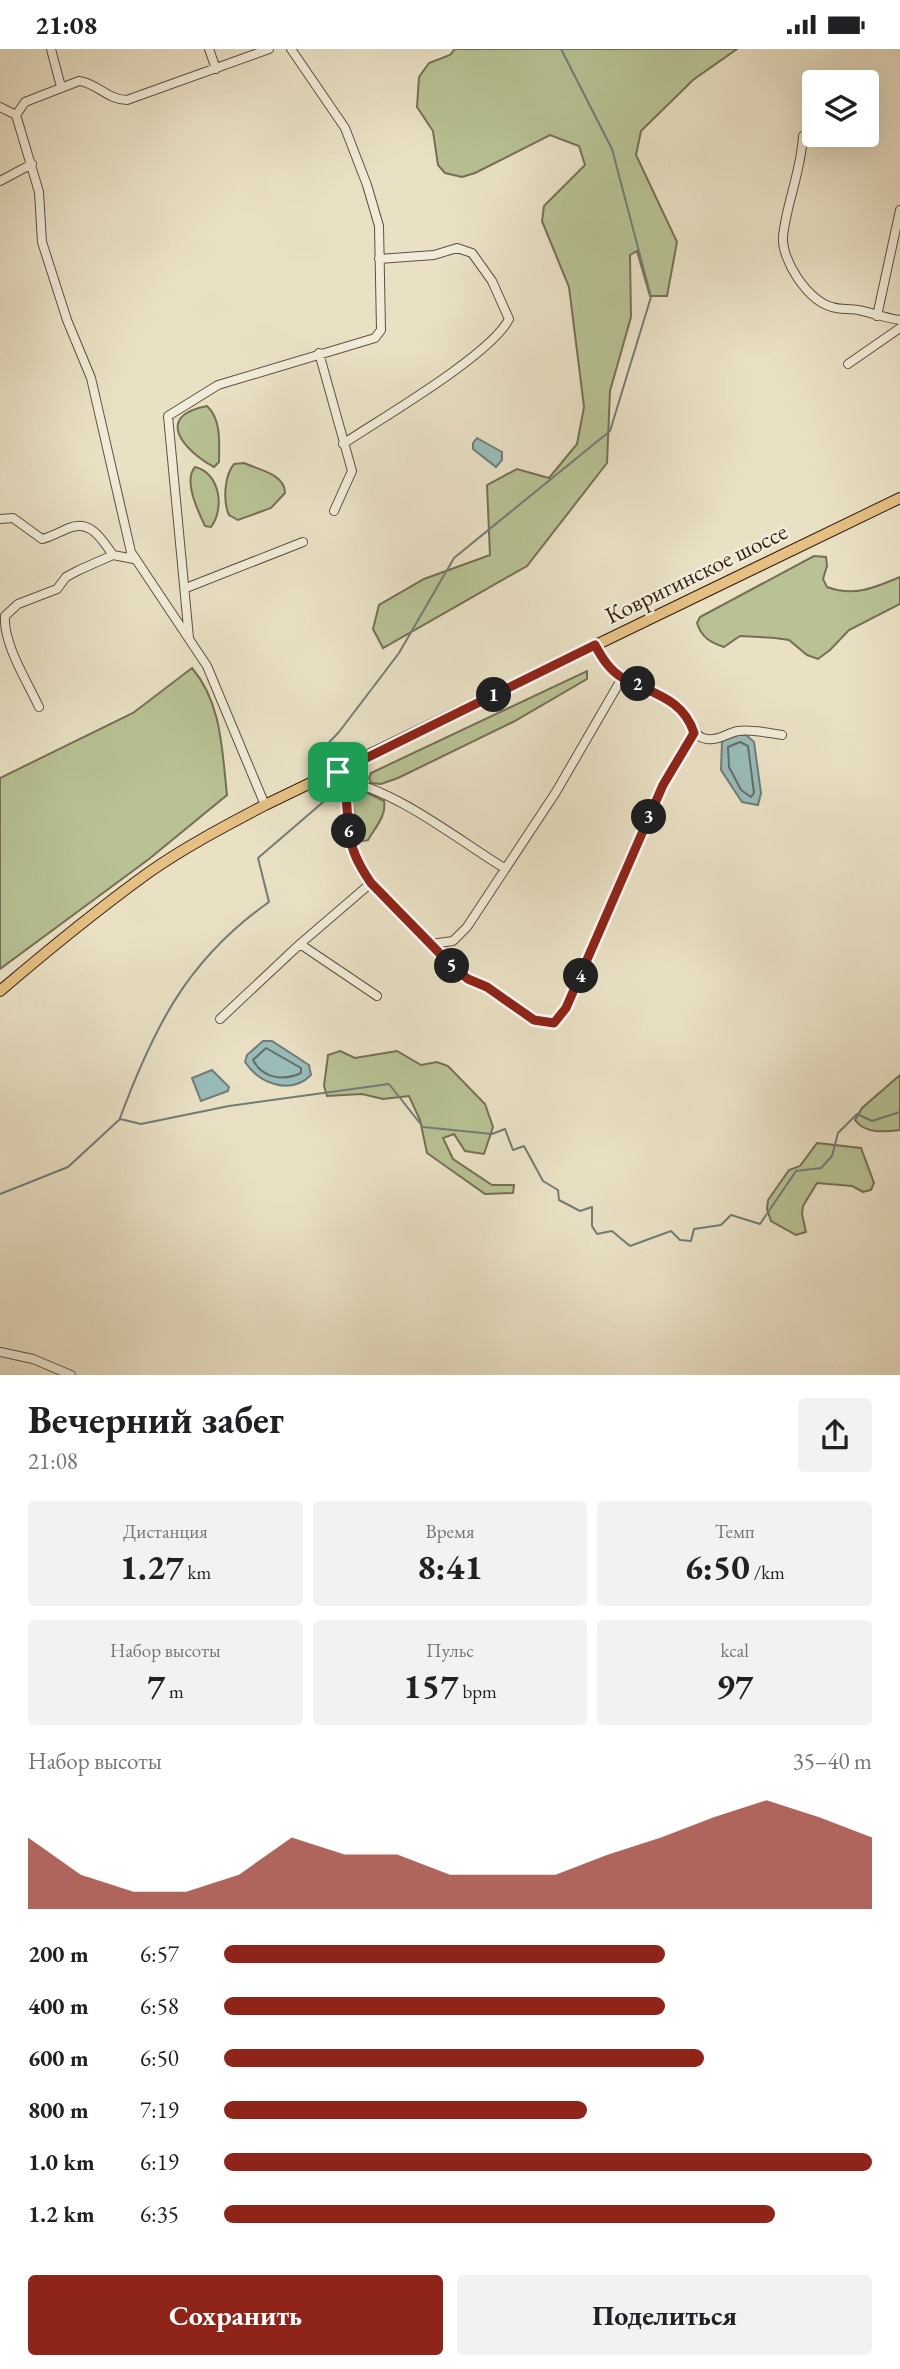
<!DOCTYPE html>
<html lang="ru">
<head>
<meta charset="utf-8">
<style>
  body { margin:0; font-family:"EB Garamond",serif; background:#f2f2f2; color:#202124; height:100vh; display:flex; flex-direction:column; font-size:26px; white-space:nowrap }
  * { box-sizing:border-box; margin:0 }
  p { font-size:23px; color:#757577 }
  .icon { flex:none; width:38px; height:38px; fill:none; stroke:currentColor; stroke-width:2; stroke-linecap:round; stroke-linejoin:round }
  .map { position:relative; height:1326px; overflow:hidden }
  .side { display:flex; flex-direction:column; background:#fff; flex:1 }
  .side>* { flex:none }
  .buttons { position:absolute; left:802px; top:21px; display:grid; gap:14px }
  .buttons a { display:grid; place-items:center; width:77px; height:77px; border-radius:7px; background:#fff; box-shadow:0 7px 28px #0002; font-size:35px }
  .pin { position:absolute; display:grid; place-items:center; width:60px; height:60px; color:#fff; margin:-30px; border-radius:14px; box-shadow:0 4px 10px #0006 }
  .km { position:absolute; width:35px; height:35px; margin:-18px; border-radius:50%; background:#222; color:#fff; font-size:19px; line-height:35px; text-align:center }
  .round { display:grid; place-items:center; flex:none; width:74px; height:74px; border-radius:7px; background:#f2f2f2 }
  .summary { display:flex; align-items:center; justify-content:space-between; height:119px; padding:0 28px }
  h1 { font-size:38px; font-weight:700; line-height:52px }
  .figures { display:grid; grid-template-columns:repeat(3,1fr); gap:10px; height:119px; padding:7px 28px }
  .figures div { display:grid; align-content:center; border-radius:7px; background:#f2f2f2; text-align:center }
  .figures b { font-size:35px; font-weight:700 }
  .figures small { font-size:19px; font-weight:400 }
  .figures p { font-size:19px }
  .chart { height:196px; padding:14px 28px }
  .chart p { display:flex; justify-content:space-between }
  .chart svg { width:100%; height:126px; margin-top:7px; fill:#8f2418; opacity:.7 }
  .action { display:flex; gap:14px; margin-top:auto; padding:14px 28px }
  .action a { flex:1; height:80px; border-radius:7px; background:#8f2418; color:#fff; font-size:28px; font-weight:700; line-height:80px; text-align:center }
  .action a+a { background:#f2f2f2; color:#202124 }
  ul { padding:0 28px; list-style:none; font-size:23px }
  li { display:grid; grid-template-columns:112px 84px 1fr; align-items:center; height:52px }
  li i { height:18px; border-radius:9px; background:#8f2418 }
  .status { display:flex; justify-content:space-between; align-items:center; height:49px; padding:0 35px; background:#fff; direction:ltr }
  .status svg { height:19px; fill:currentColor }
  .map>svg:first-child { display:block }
</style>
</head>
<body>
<div class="status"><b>21:08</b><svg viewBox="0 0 49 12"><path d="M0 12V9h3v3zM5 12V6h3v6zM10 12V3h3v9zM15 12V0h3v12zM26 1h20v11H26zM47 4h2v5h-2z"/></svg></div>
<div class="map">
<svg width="900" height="1326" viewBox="0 0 900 1326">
  <rect width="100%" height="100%" fill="#eae1c5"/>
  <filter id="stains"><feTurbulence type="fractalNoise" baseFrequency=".00286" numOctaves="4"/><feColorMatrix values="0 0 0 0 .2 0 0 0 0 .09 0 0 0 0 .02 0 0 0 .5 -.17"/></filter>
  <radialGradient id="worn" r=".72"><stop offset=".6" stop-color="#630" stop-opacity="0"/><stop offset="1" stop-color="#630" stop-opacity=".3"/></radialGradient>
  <!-- green -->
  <path fill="#b8c294" stroke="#757054" stroke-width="2" d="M455 0H737L693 31 641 82 636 106 677 193 667 247H650L637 202 630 206 631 268 610 342 607 414 527 517 383 599 373 580 379 556 424 530 490 506 487 436 517 420 549 429 577 395 584 358 569 238 542 172 544 157 585 116 579 97 550 86 475 124 462 128 445 124 438 116 433 82 417 58 419 28 429 14 450 6Z
    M207 357C222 371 219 395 219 413L214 418C183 401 154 367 207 357Z
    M244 414C259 421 285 425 285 444L271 459 238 471 229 466C223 453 224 427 234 415Z
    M195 418C220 424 225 459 211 478L205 477C198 462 183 432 195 418Z
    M814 507 826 508 827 517 823 530 827 538C854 548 874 539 900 528V555L849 581 830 601 818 610 807 606 789 591 775 589 740 587 724 598C711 594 701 588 697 574L700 568Z
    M192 619C222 654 222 702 227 746L149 810 0 920V729L133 664Z
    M587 622V630L513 673 398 729 381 735 371 734 369 729 371 724Z
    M357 739 384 752C387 766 375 779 368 791L363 792 359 789 351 746 353 740Z
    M340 1002 355 1009 397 1002 421 1016 437 1013 448 1017 485 1055 493 1078 484 1105 465 1102 454 1085 443 1089 453 1110 492 1136H514L513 1144 485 1145 427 1104 420 1071 409 1047 383 1050 362 1045 327 1047 324 1037 328 1006Z
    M900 1026V1081C885 1083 865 1085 855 1071L862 1059Z
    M817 1094 861 1099 874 1134 871 1141 863 1143 852 1137 817 1134 803 1157 802 1165 806 1183 796 1186 771 1172 767 1160 768 1151 789 1121 800 1117Z"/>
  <!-- water -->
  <path fill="#99bcba" stroke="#707d77" stroke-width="2" d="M477 389 502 403V411L496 418 473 400V394Z
    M738 686H746L754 693 761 744 758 756 742 753 721 721 722 692Z
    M263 992H272L309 1016 311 1026C290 1047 259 1034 245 1013L247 1006Z
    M212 1021 229 1038 228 1042 201 1052 192 1029Z"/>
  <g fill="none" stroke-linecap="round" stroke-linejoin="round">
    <!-- shore -->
    <path stroke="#666d66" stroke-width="2" d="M740 693 748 697 754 744 751 748 741 741 729 718 728 698Z
      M266 999 301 1019V1024C284 1032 263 1030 253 1011Z"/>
    <!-- stream -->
    <path stroke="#707d77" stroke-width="2" d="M314 709 339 683 399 604 454 509 610 382 651 248 612 100 561 0
      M120 1069C154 978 187 911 269 853L258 809 329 748 330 742
      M0 1145 68 1118 120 1070 141 1075 229 1057 389 1035 423 1078 492 1085 505 1080 513 1101 524 1097 543 1132 558 1141 559 1151 580 1162 592 1158V1177L597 1185 612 1182 630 1197 671 1182 680 1191 691 1192 694 1180 721 1176 731 1166 760 1175 796 1122 821 1119 832 1107 838 1084 857 1065 872 1072 900 1063"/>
    <!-- minor casing -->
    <g stroke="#604f40" stroke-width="10">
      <path id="minor" d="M51 0 61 38
        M209 0 216 20
        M0 58 16 66 39 143 42 193 67 271 91 329 131 503 207 617 265 756
        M16 66 25 53 79 32C97 34 108 51 127 51L269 0
        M803 87C801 123 787 152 783 187 781 211 808 252 832 258 840 261 850 259 858 261 873 264 885 269 900 271
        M0 132 32 115
        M877 267 900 161
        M319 304 352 422 334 462
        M848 315 900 279
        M343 395C380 370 491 306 509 270L492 232 472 204 457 199 434 206 379 210
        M0 470 13 469 42 490C51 488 59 483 69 479 91 470 102 491 113 506L134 510
        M186 539 303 493
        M189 589 168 367 218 336 375 289 381 281 379 177 367 136 345 79 291 0
        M595 596C613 633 648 637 680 659 693 668 690 688 707 690 718 692 727 684 738 682 752 680 768 684 782 686
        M39 658C27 632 3 595 5 567L18 555 57 540 66 528 79 521 113 506
        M338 723C350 746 346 759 349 783 351 802 360 818 371 834L455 920 468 930 487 938 534 971 554 974 566 959 663 736 694 684
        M343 732C393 739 460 792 504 819
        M300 895 377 947
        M431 895 453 892 467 878 556 743 622 629
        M220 970 300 895 371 834
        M0 1303 33 1310 71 1326"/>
    </g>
    <!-- major casing -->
    <g stroke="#321e13" stroke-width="12">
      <path id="major" d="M0 942C48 901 97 861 148 824 185 798 225 777 265 756L900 449"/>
    </g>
    <!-- minor -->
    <use href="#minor" stroke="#f1ecd9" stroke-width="8"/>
    <!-- major -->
    <use href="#major" stroke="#e5c082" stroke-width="10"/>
  </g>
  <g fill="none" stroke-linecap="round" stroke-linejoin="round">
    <!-- route casing -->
    <g stroke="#fff" stroke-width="14">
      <path id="route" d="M595 596C602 609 610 622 623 629 652 645 683 649 694 684L663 736 566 959 554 974 534 971 487 938 468 930 455 920 371 834C360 818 351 802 349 783 346 759 349 746 338 723Z"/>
    </g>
    <!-- route -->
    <use href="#route" stroke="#8f2418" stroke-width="9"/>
  </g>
  <g text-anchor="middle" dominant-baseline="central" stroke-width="5" stroke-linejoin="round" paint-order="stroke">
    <!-- street labels -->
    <g font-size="24" fill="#321e13" stroke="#f1ecd9">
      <text transform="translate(696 524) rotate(-26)">Ковригинское шоссе</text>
    </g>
  </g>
  <rect width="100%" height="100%" filter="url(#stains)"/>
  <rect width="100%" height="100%" fill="url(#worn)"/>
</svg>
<div class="buttons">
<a><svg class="icon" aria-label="layers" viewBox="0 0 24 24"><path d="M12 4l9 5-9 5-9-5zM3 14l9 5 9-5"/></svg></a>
</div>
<div class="pin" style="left:338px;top:723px;background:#1e9e55"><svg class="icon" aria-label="arrive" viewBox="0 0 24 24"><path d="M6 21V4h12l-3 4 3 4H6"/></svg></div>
<b class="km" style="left:494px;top:646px">1</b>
<b class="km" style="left:638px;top:635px">2</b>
<b class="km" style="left:649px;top:768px">3</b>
<b class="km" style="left:581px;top:927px">4</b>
<b class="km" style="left:452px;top:917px">5</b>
<b class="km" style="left:349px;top:782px">6</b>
</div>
<section class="side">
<div class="summary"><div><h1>Вечерний забег</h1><p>21:08</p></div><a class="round"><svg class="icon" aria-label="share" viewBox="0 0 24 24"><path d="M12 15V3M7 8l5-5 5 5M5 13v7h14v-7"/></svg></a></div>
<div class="figures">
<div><p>Дистанция</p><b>1.27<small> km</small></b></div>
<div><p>Время</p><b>8:41</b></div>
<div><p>Темп</p><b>6:50<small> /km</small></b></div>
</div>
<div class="figures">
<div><p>Набор высоты</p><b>7<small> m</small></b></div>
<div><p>Пульс</p><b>157<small> bpm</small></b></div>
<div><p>kcal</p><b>97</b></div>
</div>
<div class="chart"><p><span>Набор высоты</span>35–40 m</p>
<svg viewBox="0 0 160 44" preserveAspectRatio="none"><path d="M0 44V19L10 32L20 38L30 38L40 32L50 19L60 25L70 25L80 32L90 32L100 32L110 25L120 19L130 12L140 6L150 12L160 19V44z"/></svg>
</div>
<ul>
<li><b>200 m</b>6:57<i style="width:68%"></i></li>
<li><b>400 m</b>6:58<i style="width:68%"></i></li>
<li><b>600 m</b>6:50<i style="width:74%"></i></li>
<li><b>800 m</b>7:19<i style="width:56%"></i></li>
<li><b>1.0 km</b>6:19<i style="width:100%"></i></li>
<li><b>1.2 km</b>6:35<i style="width:85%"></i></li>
</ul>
<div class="action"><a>Сохранить</a><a>Поделиться</a></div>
</section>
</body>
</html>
